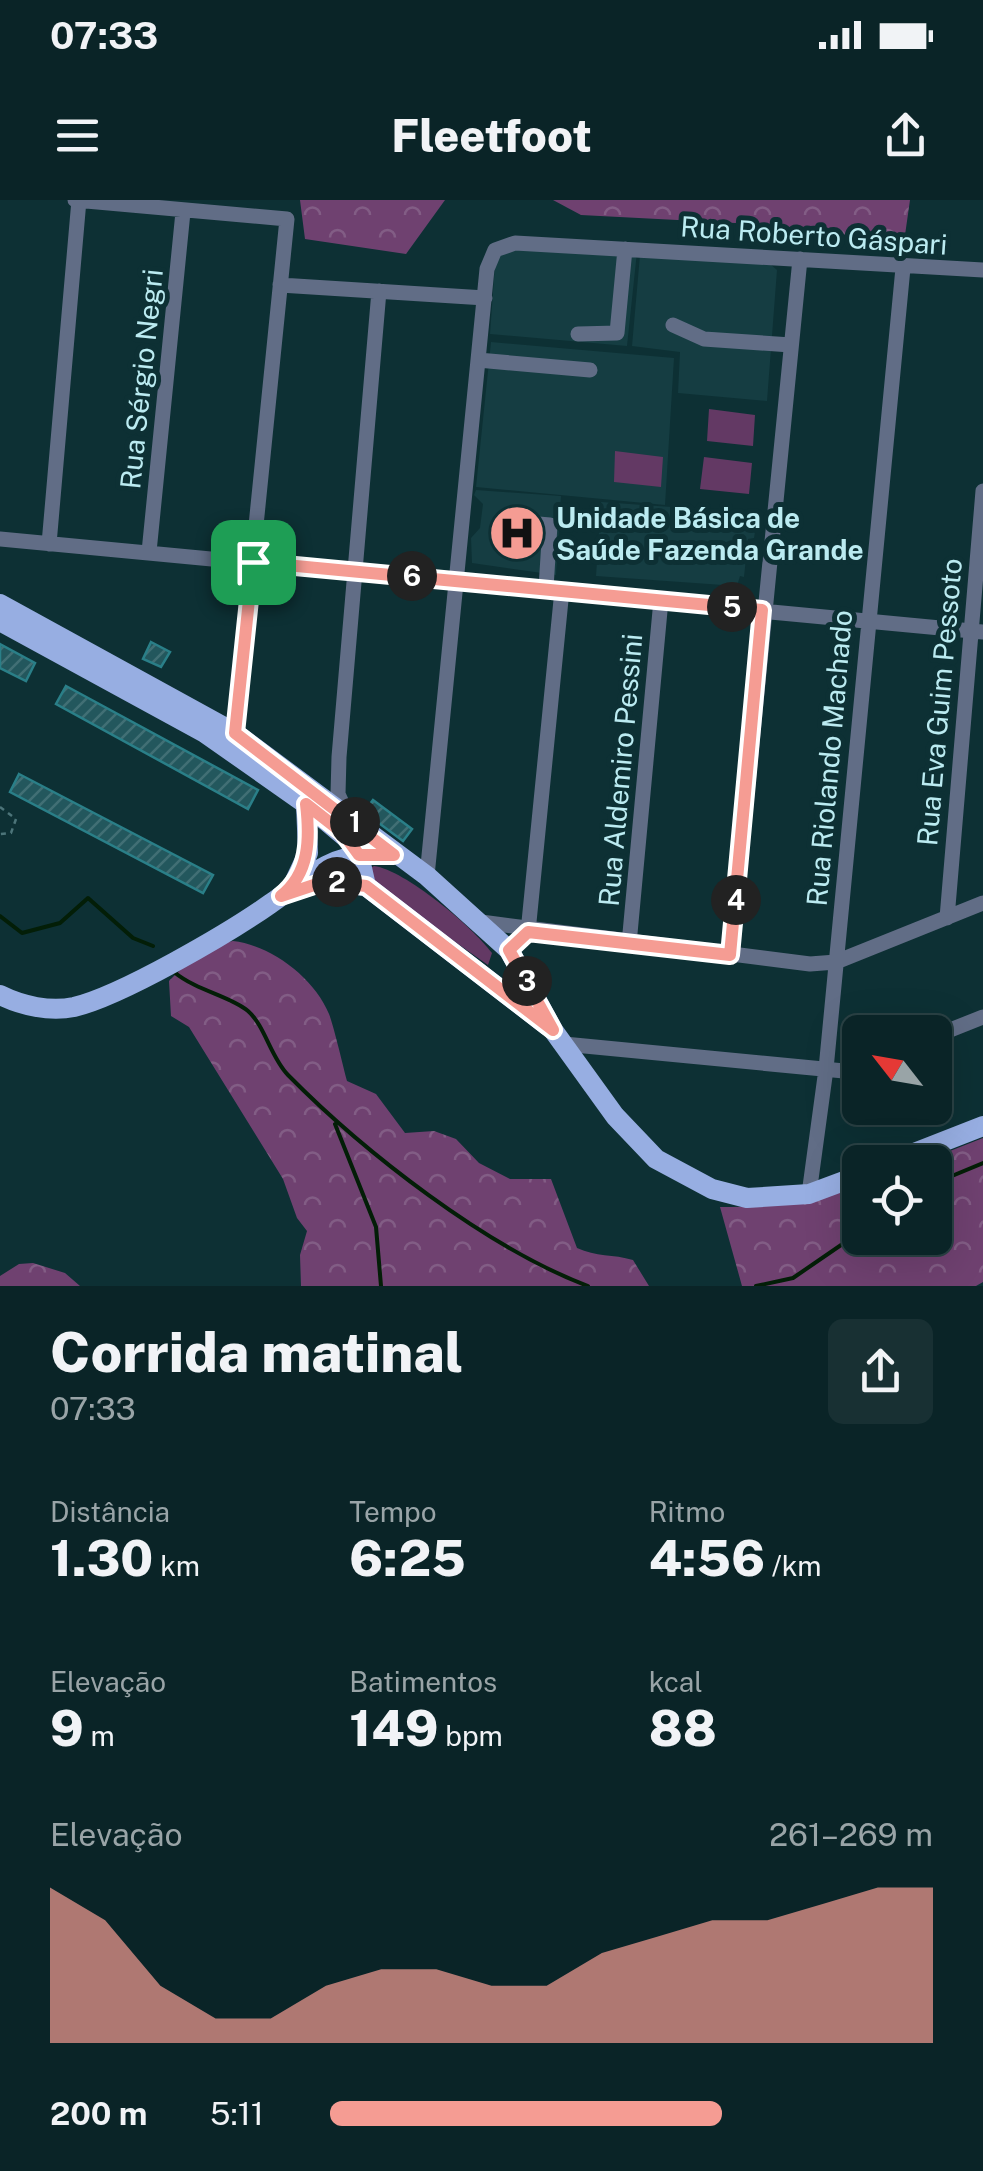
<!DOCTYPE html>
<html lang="pt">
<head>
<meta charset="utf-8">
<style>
  body { margin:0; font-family:"Public Sans",sans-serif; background:#183033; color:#f1f3f6; height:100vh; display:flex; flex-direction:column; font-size:38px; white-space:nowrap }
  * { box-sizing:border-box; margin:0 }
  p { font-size:32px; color:#99a4a7 }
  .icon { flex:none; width:55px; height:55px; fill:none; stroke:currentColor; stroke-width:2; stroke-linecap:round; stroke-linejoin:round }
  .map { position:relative; height:1086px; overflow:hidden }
  .drawer { display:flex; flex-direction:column; background:#0a2427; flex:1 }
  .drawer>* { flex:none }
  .needle { width:65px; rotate:301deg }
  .controls { position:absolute; left:842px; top:815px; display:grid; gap:20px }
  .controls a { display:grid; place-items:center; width:110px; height:110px; border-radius:15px; background:#0a2427; box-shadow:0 10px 40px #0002,0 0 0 2px #2a4144; font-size:50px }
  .pin { position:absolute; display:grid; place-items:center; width:85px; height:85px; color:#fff; margin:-42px; border-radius:20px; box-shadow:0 5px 15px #0006 }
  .km { position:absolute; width:50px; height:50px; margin:-25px; border-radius:50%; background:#222; color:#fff; font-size:28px; line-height:50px; text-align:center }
  .round { display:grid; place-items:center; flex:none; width:105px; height:105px; border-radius:15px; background:#183033 }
  .overview { display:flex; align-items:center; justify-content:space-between; height:170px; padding:0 50px }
  h1 { font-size:55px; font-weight:800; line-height:75px }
  .metrics { display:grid; grid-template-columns:repeat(3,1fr); gap:15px; height:170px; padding:10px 50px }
  .metrics div { display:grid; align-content:center }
  .metrics b { font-size:50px; font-weight:800 }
  .metrics small { font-size:28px; font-weight:400 }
  .metrics p { font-size:28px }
  .chart { height:280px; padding:20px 50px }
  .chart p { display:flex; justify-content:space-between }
  .chart svg { width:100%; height:180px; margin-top:10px; fill:#f59c93; opacity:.7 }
  ul { padding:0 50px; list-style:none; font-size:32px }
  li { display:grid; grid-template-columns:160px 120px 1fr; align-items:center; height:75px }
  li i { height:25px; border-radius:12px; background:#f59c93 }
  .status { display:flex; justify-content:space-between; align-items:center; height:70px; padding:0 50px; background:#0a2427; direction:ltr }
  .status svg { height:28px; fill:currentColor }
  header { display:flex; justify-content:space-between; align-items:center; height:130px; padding:0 50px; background:#0a2427; font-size:45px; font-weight:800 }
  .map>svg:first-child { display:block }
</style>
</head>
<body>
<div class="status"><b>07:33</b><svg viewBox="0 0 49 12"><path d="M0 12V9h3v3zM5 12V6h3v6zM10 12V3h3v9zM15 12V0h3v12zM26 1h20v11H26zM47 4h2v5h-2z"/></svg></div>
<header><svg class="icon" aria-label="menu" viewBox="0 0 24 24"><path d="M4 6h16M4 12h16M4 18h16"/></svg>Fleetfoot<svg class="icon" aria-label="share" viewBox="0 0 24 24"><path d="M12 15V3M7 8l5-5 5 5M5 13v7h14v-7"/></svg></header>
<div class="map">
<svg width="983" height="1086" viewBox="0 0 983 1086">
  <defs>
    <pattern id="forest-crowns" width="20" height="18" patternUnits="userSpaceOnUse" patternTransform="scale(2.5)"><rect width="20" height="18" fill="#6f4170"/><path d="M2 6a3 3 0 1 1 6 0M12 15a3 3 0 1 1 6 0" fill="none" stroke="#825d85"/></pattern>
    <pattern id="building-hatch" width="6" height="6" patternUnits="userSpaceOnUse" patternTransform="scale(2.5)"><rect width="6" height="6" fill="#23575d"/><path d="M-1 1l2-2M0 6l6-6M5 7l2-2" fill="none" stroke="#416f75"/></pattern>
  </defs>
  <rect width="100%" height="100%" fill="#0d3034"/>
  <!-- built -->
  <path fill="#153d42" d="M508 48 637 52 627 146 490 134 495 64 499 50Z
    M640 55 769 63 777 70 767 201 678 193 680 152 632 146Z
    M491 142 674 158 665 305 476 287Z
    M476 290 561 296 556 375 472 363 471 338 480 328 483 304 474 295Z
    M601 302 742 312 748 329 755 332 754 338 748 339 744 377 740 376 737 386 596 376Z"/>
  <!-- forest -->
  <path fill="url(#forest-crowns)" d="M300 0H445L406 54 305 39Z
    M553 0H910L905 35 862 37 775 25 581 15Z
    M233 741C270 745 314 777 329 814 334 827 343 866 347 881L376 894 405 933 434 931 456 939 479 963 510 979H551L577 1048C596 1057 613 1054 633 1060L649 1086H301L300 1055 307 1031 297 1018 283 979 189 827 171 816 169 781C188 762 206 746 233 741Z
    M983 938V1082L976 1086H742L720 1007C770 1007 814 1002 860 985V1038H935V962H922Z
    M33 1063 65 1073 80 1086H0V1076L19 1064Z"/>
  <!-- park -->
  <path fill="#633964" d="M709 209 755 215 753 246 707 241Z
    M615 251 663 257 661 287 614 282Z
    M704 257 752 263 749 294 700 289Z
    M374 666C405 670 473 727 492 753L488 765 374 685 369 669Z"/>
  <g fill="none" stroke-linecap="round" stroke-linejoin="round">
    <!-- stream -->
    <path stroke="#031e07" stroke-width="4" d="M0 716 22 733 60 723 88 698 133 738 153 746
      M174 772C197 791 230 796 248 811 265 826 271 858 288 875 364 952 487 1048 588 1086
      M335 924 376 1027 381 1086
      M935 983 983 963
      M756 1086 793 1078 860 1032"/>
  </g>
  <!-- building -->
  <path fill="url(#building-hatch)" stroke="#2a7f88" stroke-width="2.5" d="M151 442 170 452 161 467 143 459Z
    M0 444 35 463 26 481 0 468Z
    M66 486 258 590 248 609 56 504Z
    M19 574 213 675 203 693 10 592Z
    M373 600 412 629 403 641 364 612Z"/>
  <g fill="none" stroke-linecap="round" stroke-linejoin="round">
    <!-- path -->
    <path stroke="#4c7479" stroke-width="2.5" stroke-dasharray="5 5" stroke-linecap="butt" d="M0 607 16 619 11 633 0 634"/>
    <!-- minor -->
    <path stroke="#616d86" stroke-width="15" d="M75 0 287 19 235 533
      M280 85 485 98
      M673 125 704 139 791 145
      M578 134 617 133 625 49
      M478 160 590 170
      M527 323 550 325 546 388
      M0 339 983 432
      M49 344 79 0
      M149 352 183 12
      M348 616 338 594 339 557 379 91
      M427 676 487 69 495 50 515 43 983 70
      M947 718 983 291
      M481 722 810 764 836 762 983 703
      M528 732 562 390
      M629 744 661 400
      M731 755 800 59
      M935 836 983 817
      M564 844 844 871 860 867
      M809 994 826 869 903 68"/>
    <!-- major -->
    <path stroke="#97aee2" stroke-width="20" d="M0 404 235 533 427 676 509 750 553 830 615 916 656 959 712 989 747 998 809 994 860 975
      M0 421 205 533 306 604 349 640 359 655 366 686
      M294 683 308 653 306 604
      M366 686 548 826
      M297 690 325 681 366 686
      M0 795C22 806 50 812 74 807 121 796 229 733 270 704 302 682 329 654 371 655
      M891 962 983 926"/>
  </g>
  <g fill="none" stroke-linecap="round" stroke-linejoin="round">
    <!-- route casing -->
    <g stroke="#fff" stroke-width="20">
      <path id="route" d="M253 362 762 410 730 755 528 732 509 750 553 830 366 686 326 681 281 696C310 673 310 638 306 604L343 633 359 655H394L235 533Z"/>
    </g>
    <!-- route -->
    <use href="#route" stroke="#f59c93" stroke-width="12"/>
  </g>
  <!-- icons -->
  <defs>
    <g id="hospital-disc" transform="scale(2.875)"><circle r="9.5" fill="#f59c93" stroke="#0d3034"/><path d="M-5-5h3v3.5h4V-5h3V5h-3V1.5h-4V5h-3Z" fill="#111"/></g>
  </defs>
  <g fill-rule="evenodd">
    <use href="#hospital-disc" x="517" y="333"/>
  </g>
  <g text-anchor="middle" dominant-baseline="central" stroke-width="10" stroke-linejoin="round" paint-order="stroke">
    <!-- street labels -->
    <g font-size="28" fill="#bbebf1" stroke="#0d3034">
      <text transform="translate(814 35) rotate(4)">Rua Roberto Gáspari</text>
      <text transform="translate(141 179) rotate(-84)">Rua Sérgio Negri</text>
      <text transform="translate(939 502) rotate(-85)">Rua Eva Guim Pessoto</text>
      <text transform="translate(829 558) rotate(-85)">Rua Riolando Machado</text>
      <text transform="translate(620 570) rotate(-85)">Rua Aldemiro Pessini</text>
    </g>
    <!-- poi labels -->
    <g font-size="28" font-weight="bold" fill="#bbebf1" stroke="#0d3034" text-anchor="start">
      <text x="556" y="317">Unidade Básica de<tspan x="556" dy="32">Saúde Fazenda Grande</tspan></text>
    </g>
  </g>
</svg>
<div class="controls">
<a><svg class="needle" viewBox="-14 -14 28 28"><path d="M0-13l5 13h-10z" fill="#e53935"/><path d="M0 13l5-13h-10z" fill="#99a4a7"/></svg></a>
<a><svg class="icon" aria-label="locate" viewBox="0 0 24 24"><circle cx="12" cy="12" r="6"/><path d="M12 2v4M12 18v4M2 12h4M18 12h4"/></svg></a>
</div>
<div class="pin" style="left:253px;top:362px;background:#1e9e55"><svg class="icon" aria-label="arrive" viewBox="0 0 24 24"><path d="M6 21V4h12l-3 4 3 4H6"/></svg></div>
<b class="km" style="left:355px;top:622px">1</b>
<b class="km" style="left:337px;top:682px">2</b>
<b class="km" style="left:527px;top:781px">3</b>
<b class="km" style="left:736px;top:700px">4</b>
<b class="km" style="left:732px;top:407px">5</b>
<b class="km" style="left:412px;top:376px">6</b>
</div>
<section class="drawer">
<div class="overview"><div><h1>Corrida matinal</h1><p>07:33</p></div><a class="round"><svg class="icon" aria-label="share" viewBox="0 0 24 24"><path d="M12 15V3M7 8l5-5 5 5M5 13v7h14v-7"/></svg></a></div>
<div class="metrics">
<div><p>Distância</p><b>1.30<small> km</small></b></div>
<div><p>Tempo</p><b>6:25</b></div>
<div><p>Ritmo</p><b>4:56<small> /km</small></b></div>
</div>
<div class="metrics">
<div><p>Elevação</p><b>9<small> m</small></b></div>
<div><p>Batimentos</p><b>149<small> bpm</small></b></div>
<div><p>kcal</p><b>88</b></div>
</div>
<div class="chart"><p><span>Elevação</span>261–269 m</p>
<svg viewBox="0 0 160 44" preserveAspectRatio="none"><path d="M0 44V6L10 14L20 30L30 38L40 38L50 30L60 26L70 26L80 30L90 30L100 22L110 18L120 14L130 14L140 10L150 6L160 6V44z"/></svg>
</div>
<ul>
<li><b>200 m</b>5:11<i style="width:65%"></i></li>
</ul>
</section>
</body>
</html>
